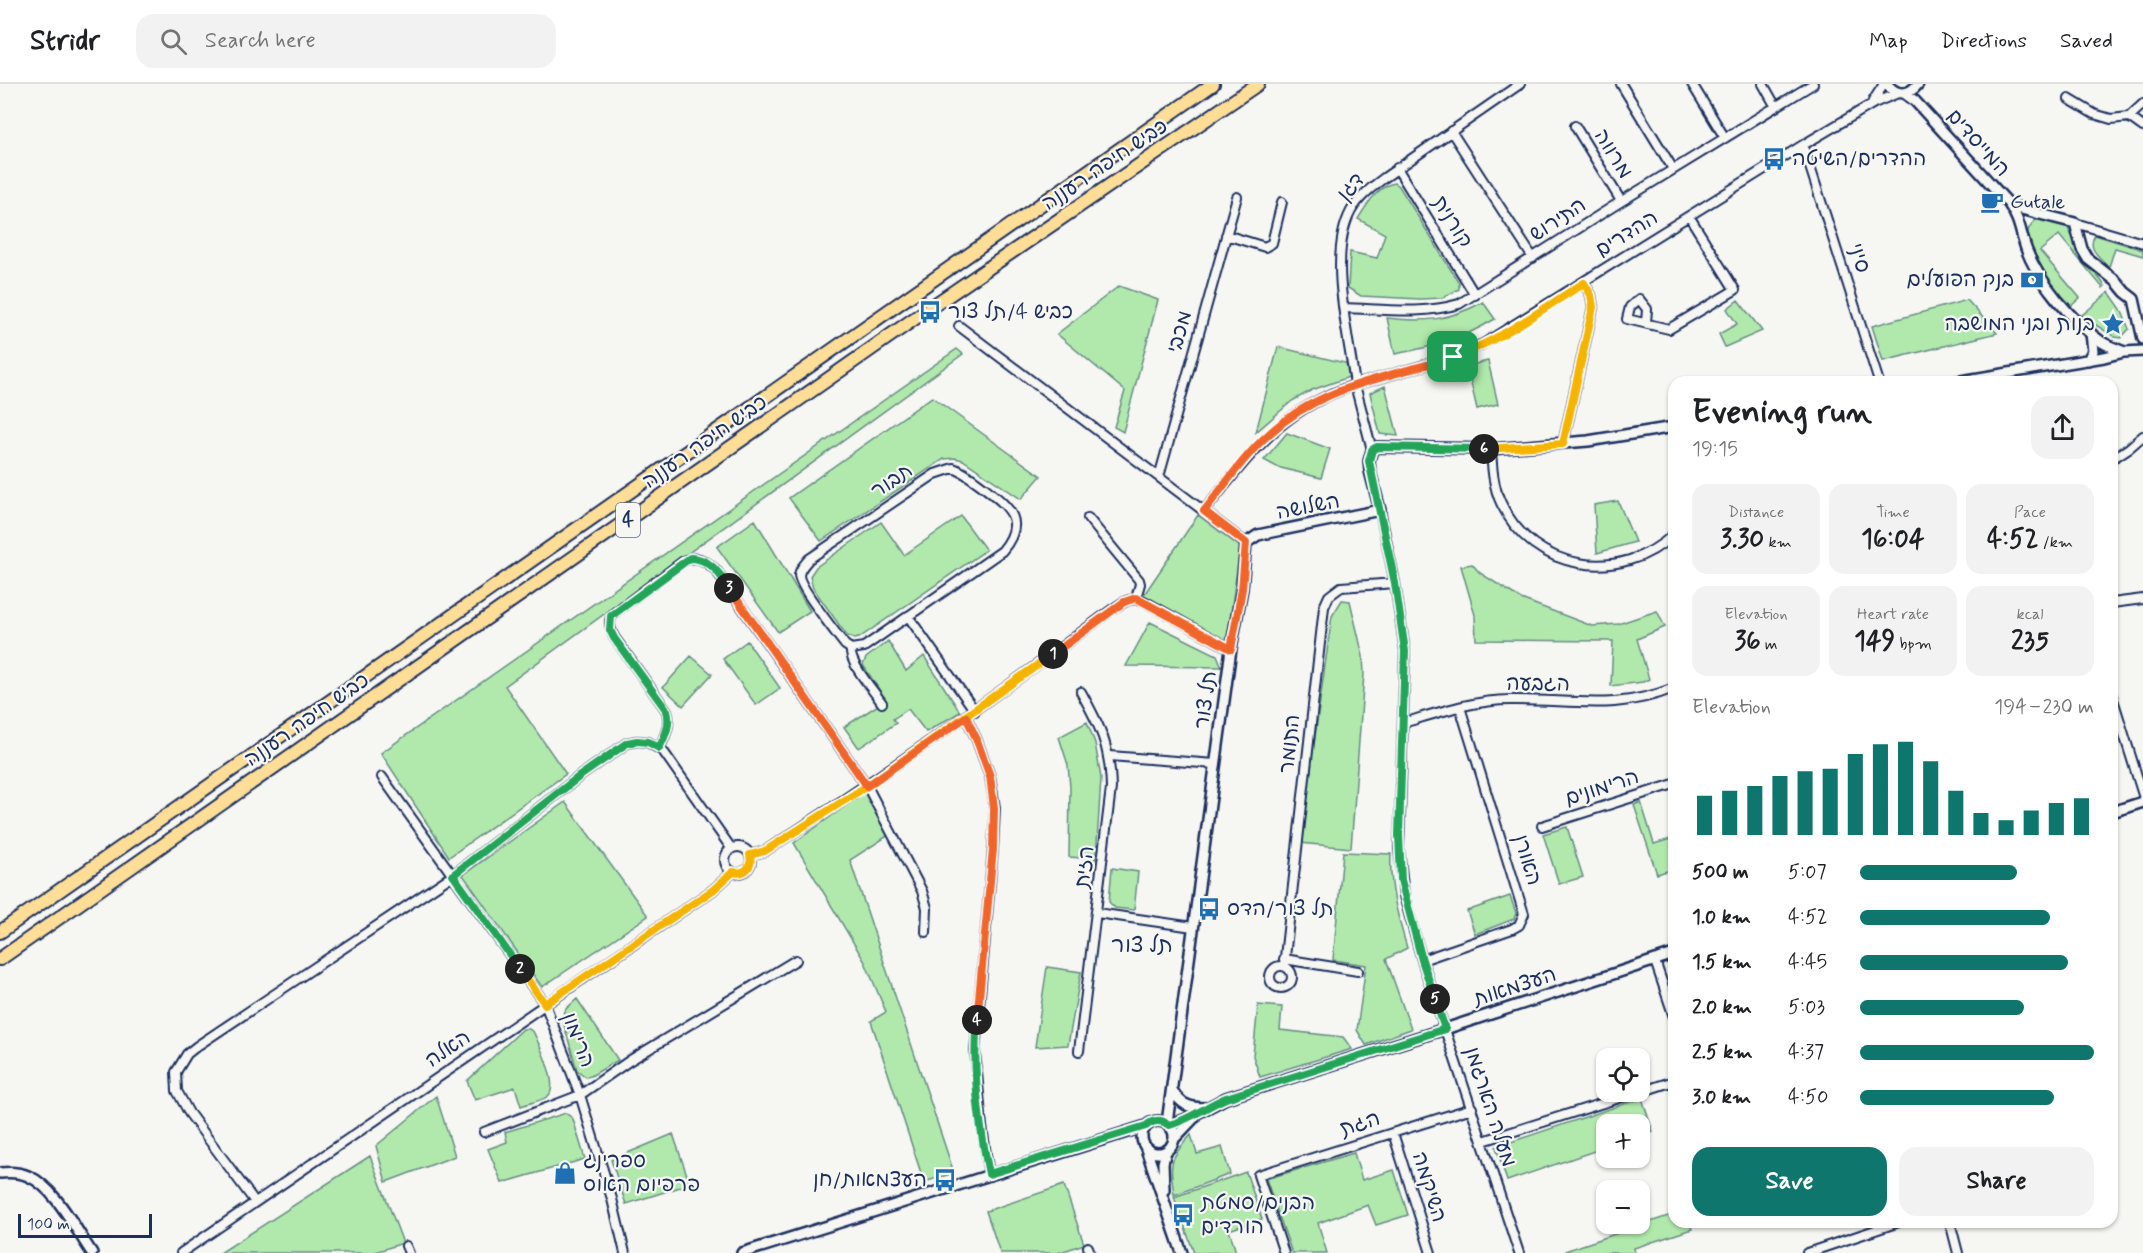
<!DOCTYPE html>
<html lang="en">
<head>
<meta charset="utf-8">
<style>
  body { margin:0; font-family:Mynerve,"Playpen Sans Hebrew",sans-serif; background:#f2f2f2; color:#202124; height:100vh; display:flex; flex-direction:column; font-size:22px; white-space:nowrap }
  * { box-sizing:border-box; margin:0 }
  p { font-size:20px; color:#757577 }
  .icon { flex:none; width:33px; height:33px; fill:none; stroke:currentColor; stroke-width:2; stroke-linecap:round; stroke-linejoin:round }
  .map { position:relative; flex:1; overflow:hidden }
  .details { position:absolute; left:1668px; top:292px; width:450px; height:852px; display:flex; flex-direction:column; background:#fff; border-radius:18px; box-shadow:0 2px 4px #0004 }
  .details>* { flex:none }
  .fabs { position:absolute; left:1596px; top:964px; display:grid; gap:12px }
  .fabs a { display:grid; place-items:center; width:54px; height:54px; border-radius:12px; background:#fff; box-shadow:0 2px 4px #0004; font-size:30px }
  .scale { position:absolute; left:18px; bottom:15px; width:134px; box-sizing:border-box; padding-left:6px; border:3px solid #1b2f5e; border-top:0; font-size:16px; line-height:21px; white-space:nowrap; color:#1b2f5e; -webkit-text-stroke:4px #f6f6f2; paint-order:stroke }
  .pin { position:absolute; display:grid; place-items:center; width:51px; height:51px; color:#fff; margin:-26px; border-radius:12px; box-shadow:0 3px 9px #0006 }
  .km { position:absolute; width:30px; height:30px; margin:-15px; border-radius:50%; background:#222; color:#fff; font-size:16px; line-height:30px; text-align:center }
  .round { display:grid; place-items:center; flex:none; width:63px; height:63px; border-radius:18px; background:#f2f2f2 }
  .headline { display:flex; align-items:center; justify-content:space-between; height:102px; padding:0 24px }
  h1 { font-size:33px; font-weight:700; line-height:45px }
  .stats { display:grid; grid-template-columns:repeat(3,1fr); gap:9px; height:102px; padding:6px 24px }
  .stats div { display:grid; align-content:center; border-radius:15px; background:#f2f2f2; text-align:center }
  .stats b { font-size:26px; font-weight:700 }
  .stats small { font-size:16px; font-weight:400 }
  .stats p { font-size:16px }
  .chart { height:168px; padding:12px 24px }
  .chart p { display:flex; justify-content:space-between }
  .chart svg { width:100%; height:108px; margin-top:6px; stroke:#0f766e; stroke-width:6 }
  .action { display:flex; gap:12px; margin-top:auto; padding:12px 24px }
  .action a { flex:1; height:69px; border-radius:18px; background:#0f766e; color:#fff; font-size:24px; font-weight:700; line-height:69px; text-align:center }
  .action a+a { background:#f2f2f2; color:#202124 }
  ul { padding:0 24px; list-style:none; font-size:20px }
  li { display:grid; grid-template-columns:96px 72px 1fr; align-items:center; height:45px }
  li i { height:15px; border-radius:8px; background:#0f766e }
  header { display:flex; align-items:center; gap:36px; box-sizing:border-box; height:84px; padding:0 30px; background:#fff; border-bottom:2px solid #e0e0e0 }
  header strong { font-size:28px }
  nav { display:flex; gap:33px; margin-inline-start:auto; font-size:21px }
  .search { width:420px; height:54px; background:#f2f2f2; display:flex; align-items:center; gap:15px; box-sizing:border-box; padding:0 21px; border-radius:18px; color:#757577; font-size:22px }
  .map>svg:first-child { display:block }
</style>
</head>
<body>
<header>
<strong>Stridr</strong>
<div class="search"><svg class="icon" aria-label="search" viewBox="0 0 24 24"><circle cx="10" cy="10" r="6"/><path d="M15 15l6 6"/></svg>Search here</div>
<nav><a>Map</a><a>Directions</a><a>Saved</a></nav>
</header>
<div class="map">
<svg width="2143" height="1169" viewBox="0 0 2143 1169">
  <rect width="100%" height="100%" fill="#f6f6f2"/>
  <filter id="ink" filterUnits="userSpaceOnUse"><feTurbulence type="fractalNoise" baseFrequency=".0167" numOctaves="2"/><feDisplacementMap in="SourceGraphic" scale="12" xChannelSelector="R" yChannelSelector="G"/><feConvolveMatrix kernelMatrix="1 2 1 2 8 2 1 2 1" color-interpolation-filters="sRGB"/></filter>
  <g filter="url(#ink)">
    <!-- green -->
    <path fill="#b1e9ac" stroke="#668c85" stroke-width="1.5" d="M1395 99 1399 102 1459 199V205L1442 214 1420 215 1361 212 1348 204 1350 168 1377 174 1385 150 1358 135C1366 122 1378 101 1395 99Z
      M2040 134 2067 142 2079 167 2105 202 2103 204 2059 151 2040 167 2080 214 2071 222C2057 206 2003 151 2040 134Z
      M2095 151 2143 166V172L2115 164 2109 183C2100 173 2086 165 2095 151Z
      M1119 202 1158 216 1123 348 1114 343 1125 307 1057 250Z
      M2109 208 2121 225 2129 245 2121 254 2115 253 2081 232Z
      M1738 216 1762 247 1725 263 1719 250 1737 240 1727 225Z
      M1967 216 1997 249 1883 277 1872 242Z
      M1483 218 1495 235C1458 257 1436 262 1395 270L1387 234C1425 239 1450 236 1483 218Z
      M1278 263 1349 280V293L1312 306 1292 317 1256 348Z
      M957 265 963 270 505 602 566 690 449 773 381 669Z
      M1488 277 1498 320 1477 325 1467 282Z
      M1385 302 1398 352 1380 350 1370 309Z
      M932 313 1041 392 1021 415 963 376 955 374 944 375 821 457 789 414Z
      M1287 349 1330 365 1321 394 1277 383 1264 376Z
      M1618 417 1635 458 1597 469 1594 421Z
      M1198 431 1240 463 1227 557 1143 512Z
      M961 432 986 466 859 554 854 555 847 552 813 504 810 492 816 483 881 438 904 471Z
      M755 436 810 527 778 548 717 463Z
      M1472 480 1480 489 1521 515 1592 542 1618 540 1657 527 1665 543 1637 555 1649 595 1643 598 1611 602 1613 557 1476 556 1475 531 1461 482Z
      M1342 516 1350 517 1363 572 1364 590 1351 764 1300 759 1332 532Z
      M1150 538 1217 571 1222 583 1126 582Z
      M747 557 780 604 756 621 723 575Z
      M888 557 906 587 924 572 960 628 926 648 908 625 893 635 896 639 859 664 844 643 886 616 863 581 866 574Z
      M691 572 712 590 683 622 663 603Z
      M1087 638 1095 659 1101 694 1096 775 1069 773 1070 703 1068 681 1059 653Z
      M865 708 889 751 850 776 954 1089 924 1098 871 937 886 928 865 878 794 759Z
      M565 718 648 832 542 903 463 791Z
      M1641 718 1654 760 1674 754V785L1657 790 1634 721Z
      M1567 743 1583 793 1559 800 1543 750Z
      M1343 768 1391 770C1389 803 1398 833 1407 864L1386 875 1411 945 1366 961 1357 946 1366 881 1333 876Z
      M1112 784 1138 788 1134 826 1115 824 1109 818Z
      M1510 812 1516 829 1514 835 1475 850 1467 827Z
      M1047 883 1081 888 1068 961 1035 963Z
      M577 915 618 976 591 992 586 993 577 986 562 934 566 925Z
      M1258 921 1282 923 1280 946 1343 953 1352 965 1260 993 1253 972Z
      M523 945H529L534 949C539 961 560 1002 548 1012 542 1017 529 1019 521 1022L515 1003 475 1016 467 997Z
      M436 1012 455 1072 386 1098 376 1062Z
      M1642 1014 1653 1048 1640 1052V1041H1606V1063L1507 1097 1496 1063Z
      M566 1029 573 1035 585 1075 502 1099 488 1065 507 1058 505 1048Z
      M673 1050 690 1100 626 1120 611 1076Z
      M1191 1051 1197 1070 1222 1063 1230 1090 1174 1111C1170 1078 1168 1076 1191 1051Z
      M1354 1069 1362 1096 1394 1086 1408 1131 1376 1141 1368 1121 1318 1139 1327 1169H1292L1266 1095Z
      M370 1072 403 1159 372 1169H220Z
      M1246 1088 1262 1135 1229 1146 1236 1168 1194 1169 1174 1113Z
      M1064 1101 1084 1160 1058 1169H1000L986 1127Z
      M1674 1130V1138L1690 1139 1692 1145 1634 1164 1635 1169H1566L1565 1167Z"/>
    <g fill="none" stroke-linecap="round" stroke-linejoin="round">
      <!-- minor casing -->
      <g stroke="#1b2f5e" stroke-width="12">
        <path id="minor" d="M1621 0 1673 85
          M1692 0 1725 54
          M1763 0 1776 23
          M2069 15 2094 30 2111 35 2129 33 2143 43
          M1873 17 1884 0
          M2129 33 2143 20
          M1575 42 1621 117
          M1451 47 1533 174
          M1803 61 1879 298
          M1397 84 1475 211
          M2075 139 2143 159
          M1226 151 1265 163 1272 159 1282 118
          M1344 224C1382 225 1422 231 1459 220L1617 120 1813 0
          M1646 239 1647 225 1639 215 1630 223 1627 235 1669 245 1735 206 1689 132
          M959 242 1246 459
          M1563 360 1593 223 1591 211 1584 199
          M1491 365C1492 383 1493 402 1501 419 1532 487 1621 501 1674 450
          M1372 366 1355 301 1453 273 1483 260 1803 61 1874 19 1898 9
          M2112 375 2129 364 2143 352
          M953 384C965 388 974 396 985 404 1010 424 1027 437 1002 467L864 563 851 565 845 561C836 549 799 503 799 491 800 484 805 480 809 475L935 390Z
          M1159 393 1237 113
          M1380 426 1395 499 1405 567 1399 764 1404 812 1422 876 1519 1169
          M1204 427C1251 370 1281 325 1355 301 1349 252 1327 171 1351 127 1359 113 1372 103 1384 94L1520 0
          M1088 434 1139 496 1140 500 1136 514
          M2112 519 2143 515
          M908 532 975 627
          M851 565C848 578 874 607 882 619
          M2112 612 2143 711
          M966 633 976 654 990 692 995 724 993 765 975 967 982 1042 989 1091
          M1403 639C1437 629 1474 616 1510 616 1571 615 1614 628 1674 604
          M659 665C665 652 671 641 667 627L614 553C610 545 607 536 614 529L682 478C696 470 705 476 716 486L867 702 922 807 927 824 926 848
          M1110 672 1215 680
          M382 693 545 920 580 1011 612 1115 625 1169
          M1542 742 1674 700
          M725 776a13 13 0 1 1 26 0a13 13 0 1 1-26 0Z
          M750 771 765 767C884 691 998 611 1110 527 1122 519 1130 512 1144 517L1231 565
          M1097 829 1193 843
          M1284 875 1358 887
          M1422 876 1512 845 1519 841 1524 830 1460 623
          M1655 877 1674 933
          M1284 882 1324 523 1329 512 1341 503 1395 499
          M1270 893a11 11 0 1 1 22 0a11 11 0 1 1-22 0Z
          M1079 967 1111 704C1110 662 1101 644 1081 608
          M1640 1008 1674 997
          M484 1048 580 1011 629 977 796 876
          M1393 1049 1431 1169
          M1483 1057 1638 1008
          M255 1118 189 1029 177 1007 176 988 187 970 197 962 453 791 580 692 627 659 637 657 648 658 663 667 731 764
          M1950 1138 1958 1169
          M406 1162 409 1169
          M1088 1163 1090 1169
          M181 1169 713 806 733 788
          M1284 1169 1258 1091 1472 1024
          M1807 1169 1899 1138"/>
      </g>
      <!-- tertiary casing -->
      <g stroke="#1b2f5e" stroke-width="14">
        <path id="tertiary" d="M1887 0C1896 12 1909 12 1918 0
          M1904 9 1915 17 2009 120C2021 138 2020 149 2027 167 2039 198 2072 237 2099 256 2106 262 2116 264 2124 268
          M2009 120 2025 126 2075 139 2082 165 2088 175 2116 197 2125 208 2134 215 2143 255
          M2088 276 2093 267 2091 249
          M1955 298 2104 273 2124 268 2143 267
          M2112 728 2143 718
          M1172 1006C1181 1021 1189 1024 1206 1024
          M1142 1053a16 16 0 1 1 32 0a16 16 0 1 1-32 0Z
          M1167 1039 1231 565 1242 505 1246 459 1258 451 1380 426 1370 387 1369 377 1372 366 1377 363 1491 365 1588 357 1674 343
          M1169 1041 1186 1035 1226 1014 1445 945 1674 870
          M1174 1055 1194 1034
          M1145 1062 1182 1169
          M0 1089C10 1088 19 1088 28 1092 55 1103 76 1146 92 1169
          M1164 1106 1163 1079 1166 1067
          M742 1169 1146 1042"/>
      </g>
      <!-- trunk casing -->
      <g stroke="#1b2f5e" stroke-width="16">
        <path id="trunk" d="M0 848 1213 0
          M0 875 924 228 1258 0"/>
      </g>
      <!-- minor -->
      <use href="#minor" stroke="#f6f6f2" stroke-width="8"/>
      <!-- tertiary -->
      <use href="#tertiary" stroke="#f6f6f2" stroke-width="9"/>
      <!-- trunk -->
      <use href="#trunk" stroke="#fedd96" stroke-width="12"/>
    </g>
  </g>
  <g fill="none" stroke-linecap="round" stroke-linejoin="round" filter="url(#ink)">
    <!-- split-1 casing -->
    <g stroke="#fff" stroke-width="12">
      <path id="split-1" d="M1053 570 1124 518 1136 514 1231 565 1242 505 1246 459 1204 427C1225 401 1244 372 1269 350 1322 301 1387 294 1453 273"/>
    </g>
    <!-- split-2 casing -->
    <g stroke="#fff" stroke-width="12">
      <path id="split-2" d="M520 885 545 920 713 806 733 788C745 791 753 783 750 771L765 767 867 702 1053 570"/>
    </g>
    <!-- split-3 casing -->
    <g stroke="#fff" stroke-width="12">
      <path id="split-3" d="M520 885 453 791 580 692 627 659 637 657 648 658 659 664C665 652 671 641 667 627L614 554 610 546 611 532 690 474C710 474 719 489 729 504"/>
    </g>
    <!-- split-4 casing -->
    <g stroke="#fff" stroke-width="12">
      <path id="split-4" d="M729 504 867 702 966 633 976 654 990 692 994 724 993 765 977 936"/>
    </g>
    <!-- split-5 casing -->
    <g stroke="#fff" stroke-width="12">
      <path id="split-5" d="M977 936C972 986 979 1041 989 1090L1146 1042C1153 1036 1161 1035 1169 1041 1190 1036 1206 1022 1226 1014L1445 945 1435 915"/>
    </g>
    <!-- split-6 casing -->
    <g stroke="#fff" stroke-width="12">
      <path id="split-6" d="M1435 915 1422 876 1401 796 1399 751 1405 567 1395 499 1369 377 1372 366 1377 363 1484 365"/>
    </g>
    <!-- split-7 casing -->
    <g stroke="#fff" stroke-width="12">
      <path id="split-7" d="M1453 273C1500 257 1542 225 1584 199L1591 211 1593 223 1563 360 1484 365"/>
    </g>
    <!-- split-1 -->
    <use href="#split-1" stroke="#f0652b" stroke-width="8"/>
    <!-- split-2 -->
    <use href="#split-2" stroke="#f5b400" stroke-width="8"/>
    <!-- split-3 -->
    <use href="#split-3" stroke="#22a559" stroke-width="8"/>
    <!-- split-4 -->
    <use href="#split-4" stroke="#f0652b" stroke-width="8"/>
    <!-- split-5 -->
    <use href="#split-5" stroke="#22a559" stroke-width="8"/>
    <!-- split-6 -->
    <use href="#split-6" stroke="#22a559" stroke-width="8"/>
    <!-- split-7 -->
    <use href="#split-7" stroke="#f5b400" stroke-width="8"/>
  </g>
  <!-- icons -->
  <defs>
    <g id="bus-bare" transform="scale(1.8)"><path d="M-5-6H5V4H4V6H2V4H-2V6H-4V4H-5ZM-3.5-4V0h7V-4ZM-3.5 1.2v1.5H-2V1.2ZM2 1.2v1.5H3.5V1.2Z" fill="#1f6fb2" stroke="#f6f6f2" stroke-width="2.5" paint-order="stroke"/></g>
    <g id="cafe-bare" transform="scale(1.8)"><path d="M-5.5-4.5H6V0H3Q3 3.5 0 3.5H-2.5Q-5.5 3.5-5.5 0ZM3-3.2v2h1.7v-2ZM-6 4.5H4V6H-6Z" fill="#1f6fb2" stroke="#f6f6f2" stroke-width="2.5" paint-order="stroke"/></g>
    <g id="bank-bare" transform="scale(1.8)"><path d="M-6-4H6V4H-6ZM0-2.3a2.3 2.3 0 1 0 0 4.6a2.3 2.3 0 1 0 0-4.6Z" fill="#1f6fb2" stroke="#f6f6f2" stroke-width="2.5" paint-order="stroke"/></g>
    <g id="sight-bare" transform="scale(1.8)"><path d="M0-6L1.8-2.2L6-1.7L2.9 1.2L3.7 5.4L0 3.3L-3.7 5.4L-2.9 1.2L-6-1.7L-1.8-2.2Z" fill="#1f6fb2" stroke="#f6f6f2" stroke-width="2.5" paint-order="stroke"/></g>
    <g id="shop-bare" transform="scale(1.8)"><path d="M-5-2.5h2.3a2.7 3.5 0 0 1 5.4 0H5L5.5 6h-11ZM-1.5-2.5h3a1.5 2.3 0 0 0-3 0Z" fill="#1f6fb2" stroke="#f6f6f2" stroke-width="2.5" paint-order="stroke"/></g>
  </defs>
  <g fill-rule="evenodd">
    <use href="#bus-bare" x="1774" y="75"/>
    <use href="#cafe-bare" x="1992" y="118"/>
    <use href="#bank-bare" x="2032" y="196"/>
    <use href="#bus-bare" x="930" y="228"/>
    <use href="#sight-bare" x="2113" y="240"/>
    <use href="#bus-bare" x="1209" y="825"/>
    <use href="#shop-bare" x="565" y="1089"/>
    <use href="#bus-bare" x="945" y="1096"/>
    <use href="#bus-bare" x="1183" y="1131"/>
  </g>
  <g text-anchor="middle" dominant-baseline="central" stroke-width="4.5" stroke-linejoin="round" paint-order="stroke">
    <!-- shield labels -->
    <rect fill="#f6f6f2" stroke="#5d6b8a" stroke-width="1.5" x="616" y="419" width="24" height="34" rx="4.5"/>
    <g font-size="20" font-weight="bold" fill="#1b2f5e">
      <text x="628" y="436">4</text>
    </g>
    <!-- street labels -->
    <g font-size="21" fill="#1b2f5e" stroke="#f6f6f2">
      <text transform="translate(1978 59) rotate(48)">המייסדים</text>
      <text transform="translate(1613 70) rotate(58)">מרווה</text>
      <text transform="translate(1105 81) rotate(-34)">כביש חיפה רעננה</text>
      <text transform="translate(1351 103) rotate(-49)">דגן</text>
      <text transform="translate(1558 136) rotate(-33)">התירוש</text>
      <text transform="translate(1452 138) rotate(58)">קורנית</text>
      <text transform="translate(1627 150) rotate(-32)">ההדרים</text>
      <text transform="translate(1859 174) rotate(72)">סיני</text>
      <text transform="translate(1180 248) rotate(-74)">מכבי</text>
      <text transform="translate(705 358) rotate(-35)">כביש חיפה רעננה</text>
      <text transform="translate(892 397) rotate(-34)">תבור</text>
      <text transform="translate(1308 423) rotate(-11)">השלושה</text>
      <text transform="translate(1538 600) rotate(1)">הגבעה</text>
      <text transform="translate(1206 616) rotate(-82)">תל צור</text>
      <text transform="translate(307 636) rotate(-35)">כביש חיפה רעננה</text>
      <text transform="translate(1290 660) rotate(-84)">התומר</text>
      <text transform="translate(1602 704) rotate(-18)">הרימונים</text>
      <text transform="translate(1527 776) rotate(73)">האורן</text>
      <text transform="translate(1085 783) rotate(-83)">הזית</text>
      <text transform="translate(1515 903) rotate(-18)">העצמאות</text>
      <text transform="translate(578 956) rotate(69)">הרימון</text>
      <text transform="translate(448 965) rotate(-34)">האלה</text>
      <text transform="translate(1490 1023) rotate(72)">מעלה הארגמן</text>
      <text transform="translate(1360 1040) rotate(-17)">הגת</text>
      <text transform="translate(1429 1103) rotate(73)">השיקמה</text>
    </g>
    <!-- poi labels -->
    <g font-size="21" fill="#1b2f5e" stroke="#f6f6f2" text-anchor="start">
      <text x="1792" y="75">ההדרים/השיטה</text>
      <text x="2010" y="118">Gutale</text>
      <text x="2014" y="196" text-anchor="end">בנק הפועלים</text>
      <text x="948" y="228">כביש 4/תל צור</text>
      <text x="2095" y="240" text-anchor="end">בנות ובני המושבה</text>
      <text x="1227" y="825">תל צור/הדס</text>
      <text x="583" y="1077">ספרינג<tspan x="583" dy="24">פרפיום האוס</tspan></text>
      <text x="927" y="1096" text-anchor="end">העצמאות/חן</text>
      <text x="1201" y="1119">הבנים/סמטת<tspan x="1201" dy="24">הורדים</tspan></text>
    </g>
    <!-- neighbourhood labels -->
    <g font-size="22" fill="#1b2f5e" stroke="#f6f6f2">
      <text x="1142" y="862">תל צור</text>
    </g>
  </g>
</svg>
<div class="fabs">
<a><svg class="icon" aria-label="locate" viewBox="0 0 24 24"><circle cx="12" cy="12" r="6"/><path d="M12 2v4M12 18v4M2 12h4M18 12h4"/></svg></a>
<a>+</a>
<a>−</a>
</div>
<div class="scale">100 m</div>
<div class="pin" style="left:1453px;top:273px;background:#1e9e55"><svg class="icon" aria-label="arrive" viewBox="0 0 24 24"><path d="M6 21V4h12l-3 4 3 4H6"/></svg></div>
<b class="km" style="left:1053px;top:570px">1</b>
<b class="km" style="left:520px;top:885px">2</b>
<b class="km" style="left:729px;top:504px">3</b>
<b class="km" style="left:977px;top:936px">4</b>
<b class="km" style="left:1435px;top:915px">5</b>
<b class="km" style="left:1484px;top:365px">6</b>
<section class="details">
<div class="headline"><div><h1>Evening run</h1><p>19:15</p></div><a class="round"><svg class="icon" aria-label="share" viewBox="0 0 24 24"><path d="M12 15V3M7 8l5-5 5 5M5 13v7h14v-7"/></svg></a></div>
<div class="stats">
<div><p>Distance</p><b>3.30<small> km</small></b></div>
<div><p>Time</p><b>16:04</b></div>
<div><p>Pace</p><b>4:52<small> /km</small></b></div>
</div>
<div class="stats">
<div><p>Elevation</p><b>36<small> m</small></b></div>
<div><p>Heart rate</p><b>149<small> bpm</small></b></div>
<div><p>kcal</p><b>235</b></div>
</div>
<div class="chart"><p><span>Elevation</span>194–230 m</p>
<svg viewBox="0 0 160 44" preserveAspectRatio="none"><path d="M5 44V28M15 44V26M25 44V24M35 44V20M45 44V18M55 44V17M65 44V11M75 44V7M85 44V6M95 44V14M105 44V26M115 44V35M125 44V38M135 44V34M145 44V31M155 44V29"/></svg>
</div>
<ul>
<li><b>500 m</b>5:07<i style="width:67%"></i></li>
<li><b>1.0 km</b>4:52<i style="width:81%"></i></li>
<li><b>1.5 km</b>4:45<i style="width:89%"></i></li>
<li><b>2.0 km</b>5:03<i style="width:70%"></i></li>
<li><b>2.5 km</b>4:37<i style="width:100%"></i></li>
<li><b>3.0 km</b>4:50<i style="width:83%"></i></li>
</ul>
<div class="action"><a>Save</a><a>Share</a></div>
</section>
</div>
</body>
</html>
